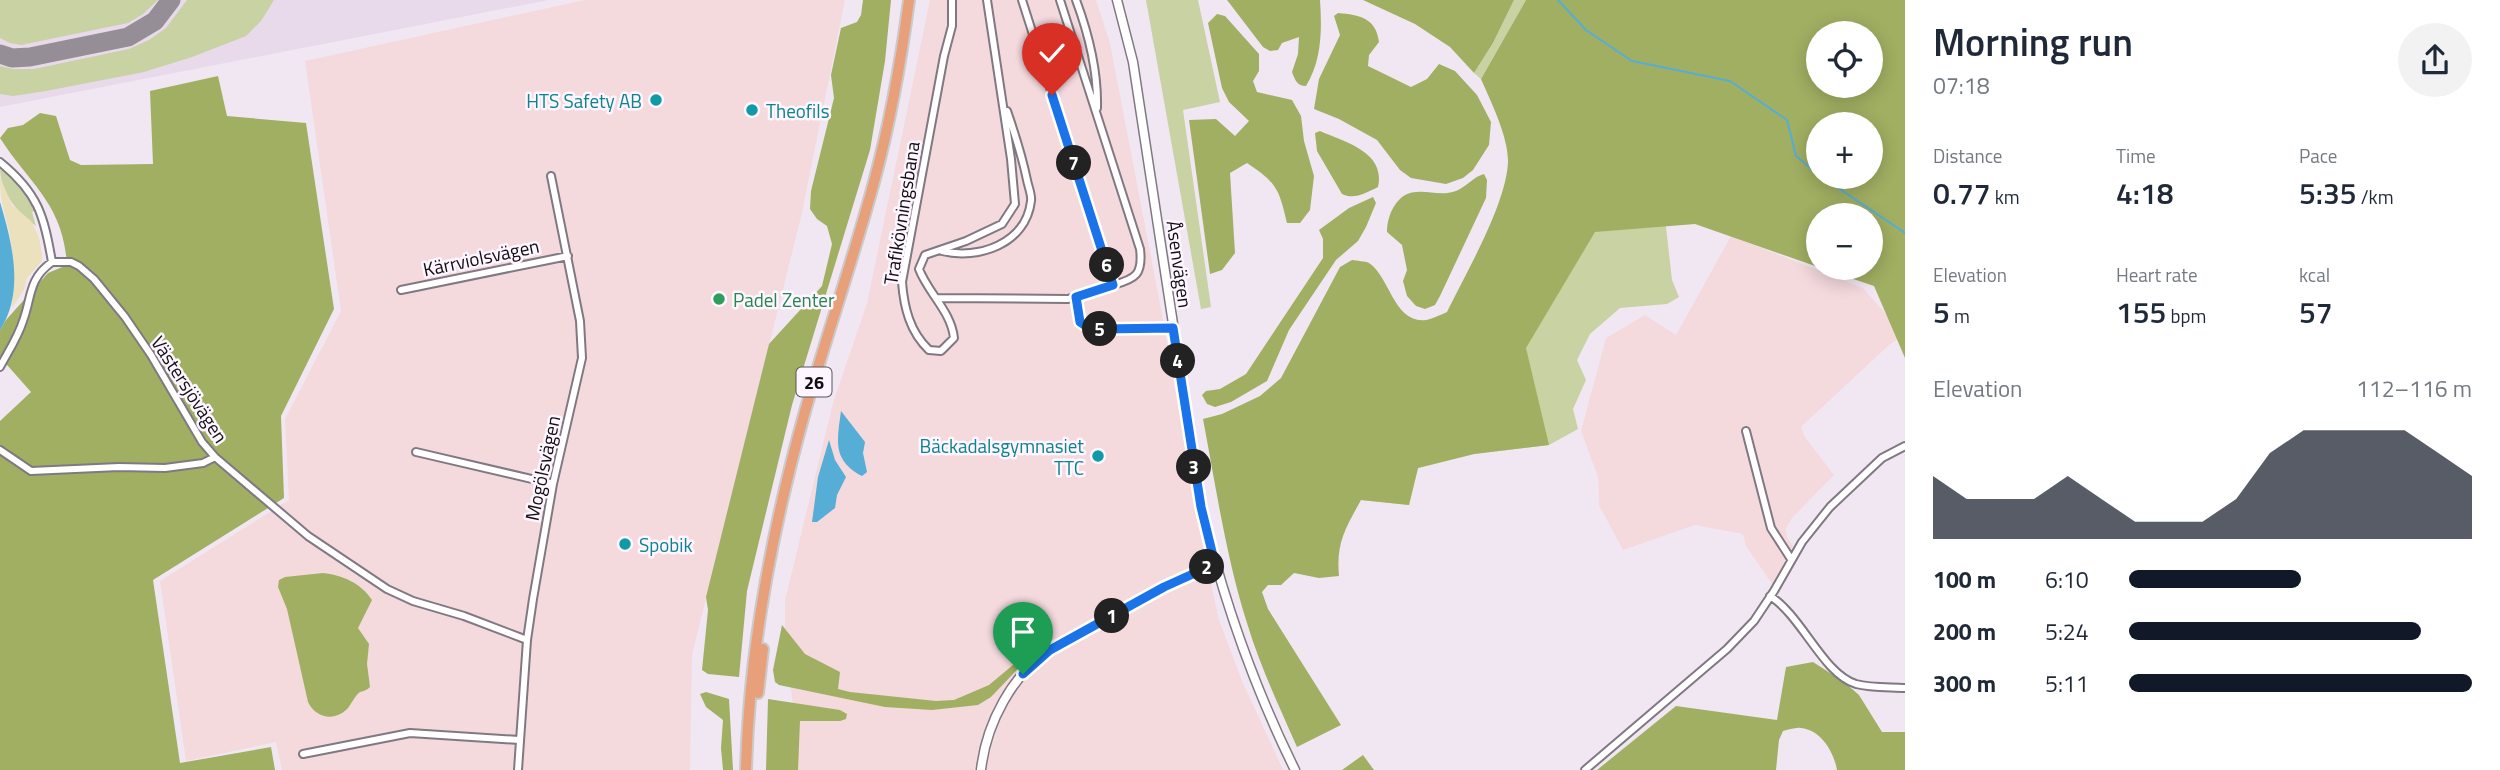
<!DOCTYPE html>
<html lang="en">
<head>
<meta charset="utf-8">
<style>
  body { margin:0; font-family:"Titillium Web",sans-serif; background:#f2f2f3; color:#1f2937; height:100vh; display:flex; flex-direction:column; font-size:26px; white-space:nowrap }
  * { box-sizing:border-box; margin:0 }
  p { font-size:23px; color:#747a83 }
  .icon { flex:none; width:38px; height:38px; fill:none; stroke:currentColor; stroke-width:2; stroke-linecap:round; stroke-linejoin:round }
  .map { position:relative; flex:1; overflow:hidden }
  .drawer { display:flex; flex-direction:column; background:#fff; width:595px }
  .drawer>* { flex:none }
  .buttons { position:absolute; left:1806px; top:21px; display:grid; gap:14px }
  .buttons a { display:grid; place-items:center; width:77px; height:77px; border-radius:50%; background:#fff; box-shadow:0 4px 18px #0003; font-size:35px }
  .pin { position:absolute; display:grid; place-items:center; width:60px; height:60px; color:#fff; margin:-72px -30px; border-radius:50% 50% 50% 0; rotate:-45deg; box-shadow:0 0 7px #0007 }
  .pin .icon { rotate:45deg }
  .km { position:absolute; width:35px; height:35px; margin:-18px; border-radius:50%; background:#222; color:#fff; font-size:19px; line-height:35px; text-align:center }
  .round { display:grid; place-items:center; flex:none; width:74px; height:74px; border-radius:37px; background:#f2f2f3 }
  .overview { display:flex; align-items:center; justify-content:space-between; height:119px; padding:0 28px }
  h1 { font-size:38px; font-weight:600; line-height:52px }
  .metrics { display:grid; grid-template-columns:repeat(3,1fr); gap:10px; height:119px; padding:7px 28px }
  .metrics div { display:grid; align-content:center }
  .metrics b { font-size:30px; font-weight:600 }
  .metrics small { font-size:19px; font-weight:400 }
  .metrics p { font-size:19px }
  .chart { height:196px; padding:14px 28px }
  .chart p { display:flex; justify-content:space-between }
  .chart svg { width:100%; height:126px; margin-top:7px; fill:#111827; opacity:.7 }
  ul { padding:0 28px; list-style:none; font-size:23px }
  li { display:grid; grid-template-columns:112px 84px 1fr; align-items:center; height:52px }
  li i { height:18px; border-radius:9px; background:#111827 }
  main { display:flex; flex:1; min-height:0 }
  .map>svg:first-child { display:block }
</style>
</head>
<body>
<main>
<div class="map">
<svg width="1905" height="770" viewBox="0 0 1905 770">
  <rect width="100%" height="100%" fill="#f1e7f3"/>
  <!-- built -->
  <path fill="#e8d9eb" d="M0 0H549L0 107Z"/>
  <!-- industrial -->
  <path fill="#f4d9dd" d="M585 0H845L801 217 692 655 690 770H282L276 742 186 761 160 581 289 500 285 419 341 311 305 61Z
    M930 0H1096L1110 43 1161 309 1201 537 1219 620 1243 683 1283 770H792L793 707 785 631V600L833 403 867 303Z
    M1731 236 1863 288 1904 335 1889 345 1801 427 1805 437 1834 475 1792 518 1786 528 1787 537 1793 546 1772 584 1746 546 1743 534 1695 525 1623 550 1599 505 1598 477 1581 431 1606 338 1645 315 1676 335Z"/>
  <!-- green -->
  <path fill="#c8d2a2" d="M0 0H158L143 14 128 23 21 45 10 43 0 38Z
    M187 0H274L261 21 246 36 192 57 144 72 46 91 13 96 0 94V66L13 69H34L129 49 149 40 166 28Z
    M1146 0H1198L1220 102 1183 110 1211 307 1201 309Z
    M1514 0H1526L1481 79 1474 73 1493 43Z
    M0 167 20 182 37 210 32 212 36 226C18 213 0 193 0 167Z
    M1662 192 1672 280 1679 297 1667 304 1620 308 1590 334 1577 360 1586 380 1573 409 1578 429 1549 445 1474 454 1418 468 1409 505 1361 500 1412 336Z"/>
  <!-- forest -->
  <path fill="#a1af62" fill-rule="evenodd" d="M863 0H891L885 61 870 150 792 405 747 591 739 677 708 674 702 670 708 610 706 597 769 344 822 286 832 244 827 226 817 219 810 209 811 191 834 98 831 75 841 28 857 22 861 15Z
    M1227 0H1320C1322 29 1322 60 1306 86 1297 86 1295 80 1292 72L1298 54 1299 37 1282 43 1278 50 1270 51 1263 47Z
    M1363 0H1514L1493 43 1474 73 1450 47 1415 24Z
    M1526 0H1905V358L1874 286 1821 268H1871V215H1818V267L1695 224 1595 232 1526 348 1549 445 1474 454 1418 468 1409 505 1361 500C1345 529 1336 543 1339 576L1319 578 1294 573 1281 585H1268L1262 592 1268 609 1341 725 1297 747C1279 706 1260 666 1247 623 1226 557 1216 487 1203 419L1222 414 1260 396 1281 378 1340 267 1352 260C1357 261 1365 261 1369 263 1390 277 1394 324 1426 320 1432 319 1440 315 1447 312 1466 273 1507 203 1508 161 1508 136 1491 102 1481 79ZM1818 33H1871V86H1818ZM1818 124H1871V177H1818Z
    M1338 13C1360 15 1376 18 1379 42L1369 55 1368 66 1411 87 1427 79 1439 64 1455 71 1477 95 1491 122 1489 145 1473 170 1463 178 1446 184 1411 178 1400 170 1377 140 1339 119 1314 109 1319 79 1340 35 1334 16Z
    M1217 14 1225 16 1259 54V71L1253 81 1257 92 1292 100 1301 116 1304 141 1314 176 1310 210 1300 223H1287C1279 189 1277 183 1247 163L1230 173 1235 253 1222 270 1210 274 1189 120 1216 119 1235 136 1249 121 1229 102 1222 88 1208 23Z
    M218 76 227 116 306 123 334 309 281 416 284 498 153 580 180 763 271 747 275 770H0V421L31 392 0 357V330L6 320 48 273 67 265C63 203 30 185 0 138L8 128 23 125 40 113 56 116 70 160 81 165 153 164 150 91Z
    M1320 131C1345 142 1386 152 1378 187 1366 193 1354 200 1342 194L1317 151 1315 133Z
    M1484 174 1487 180 1486 198 1440 296 1435 305 1425 309 1416 306 1407 296 1403 281 1407 270 1402 245 1387 232C1387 215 1397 192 1417 192 1430 191 1442 196 1456 191 1466 187 1473 177 1484 174Z
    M1373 197 1376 203 1366 227 1358 241 1336 260 1289 330 1267 381 1231 402 1215 407 1207 404 1202 395 1206 391 1220 389 1246 374 1323 258V239L1319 230 1349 208Z
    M323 573C342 575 361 583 372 600L358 628 369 644 367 664 370 687C367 690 364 691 360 692 354 696 351 706 346 710 333 722 315 717 308 702L287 609 278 587 279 580 285 577Z
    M782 625 805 654 840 672 838 689 850 692 936 701 954 700 989 685 1013 665 1036 650 991 697 978 705 932 710 885 707 779 685 775 682 773 670Z
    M1813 662 1844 682 1859 695 1882 732H1905V770H1837C1834 752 1821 730 1801 728 1796 727 1788 730 1783 731L1779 740 1776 770H1597L1676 706 1777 720 1786 667Z
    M706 692 729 699 733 770H723L721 748 723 720 706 707 700 694Z
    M768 699 840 710 847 714 846 719 840 721H800L798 770H766Z
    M1363 755 1374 770H1342Z"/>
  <!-- sand -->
  <path fill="#ebe1bc" d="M0 177 12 205 31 221 39 237 42 255V261L27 278 24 290 12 308C14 283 14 257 9 231 4 210 0 201 0 177Z"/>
  <!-- water -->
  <path fill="#56add6" d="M0 202C12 242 25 292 0 330Z
    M841 411 865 442 863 453 867 472 862 476C832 460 837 441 841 411Z
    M829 440 835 460 846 477 837 495 835 508 817 522H812L818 477Z"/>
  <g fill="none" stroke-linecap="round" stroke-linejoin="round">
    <!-- stream -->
    <path stroke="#56add6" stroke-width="2" d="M1558 0 1586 30 1632 61 1730 81 1787 120 1796 156 1818 174
      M1822 177 1905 233"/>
    <!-- taxiway -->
    <path stroke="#968e96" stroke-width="19" d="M0 54 12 58 30 57 128 37 155 21 171 0"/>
    <!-- minor casing -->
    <g stroke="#807882" stroke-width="10">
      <path id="minor" d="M952 0V26L944 56 902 282C904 308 910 332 929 350L941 351 954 338C951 311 928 293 919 269L925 255 966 241 1002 224 1015 204 1011 159 987 0
        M1022 0 1113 285C1136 279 1143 274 1140 249L1060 0
        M1076 0C1089 35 1098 70 1097 108
        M0 162C38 193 44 215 52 262
        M942 251C978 260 1026 244 1031 201 1032 195 1028 186 1027 180 1022 156 1015 134 1007 111
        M401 290 568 256
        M1076 297 1080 322 1089 328H1173
        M936 298 1068 299 1113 285
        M0 367C8 352 18 337 23 321 32 297 28 279 52 262H71L79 266 94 279 125 317 151 355 202 442 215 457 308 536 387 589 413 601 464 616 527 640
        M1746 431 1771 528 1791 559
        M0 450 31 471 119 467 165 468 203 463 215 457
        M416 452 553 484
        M1770 596C1802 616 1823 674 1856 684 1871 688 1890 687 1905 688
        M303 754 410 733 519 740
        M518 770 527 640 533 599 553 484 582 358 580 321 551 176
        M1585 770 1727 649 1754 621 1774 591 1802 542 1830 507 1882 458 1905 446"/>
    </g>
    <!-- tertiary casing -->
    <g stroke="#807882" stroke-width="11">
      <path id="tertiary" d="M1117 0 1133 62 1201 507C1223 599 1253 685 1295 770
        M981 770C986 724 1012 674 1052 648 1075 634 1100 622 1123 610 1153 594 1183 577 1215 564"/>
    </g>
    <!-- trunk casing -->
    <g stroke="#cbcacb" stroke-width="14">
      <path id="trunk" d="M758 693 763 649
        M746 770C749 651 772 530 804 415 826 337 853 260 874 182 890 123 901 61 909 0"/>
    </g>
    <!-- minor -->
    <use href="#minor" stroke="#fff" stroke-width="6"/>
    <!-- tertiary -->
    <use href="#tertiary" stroke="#fff" stroke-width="8"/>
    <!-- trunk -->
    <use href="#trunk" stroke="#e7a07a" stroke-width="10"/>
  </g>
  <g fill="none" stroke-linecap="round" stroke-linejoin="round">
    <!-- route casing -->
    <g stroke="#fff" stroke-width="14">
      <path id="route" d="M1023 674 1050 650 1164 587 1215 564 1201 507 1173 328 1101 329 1089 328 1080 322 1076 297 1113 285 1052 95"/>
    </g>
    <!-- route -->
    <use href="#route" stroke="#1a73e8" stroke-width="9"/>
  </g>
  <!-- markers -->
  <g fill="#0f9aa8" stroke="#fdf5ff" stroke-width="2.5">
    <circle cx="656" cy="100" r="7"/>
    <circle cx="752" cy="110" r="7"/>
    <circle cx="1098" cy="456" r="7"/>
    <circle cx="625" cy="544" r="7"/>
  </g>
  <circle fill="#2e9e5b" stroke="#fdf5ff" stroke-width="2.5" cx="719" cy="299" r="7"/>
  <g text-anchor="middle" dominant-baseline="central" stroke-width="5" stroke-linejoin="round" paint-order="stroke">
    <!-- shield labels -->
    <rect fill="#fdf5ff" stroke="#585359" stroke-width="2" x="796.5" y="367.5" width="35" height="29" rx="5"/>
    <g font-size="18" font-weight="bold" fill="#120e12">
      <text x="814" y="382">26</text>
    </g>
    <!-- culture labels -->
    <g font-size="19" fill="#0d838f" stroke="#fdf5ff" text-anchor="end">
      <text x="642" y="100">HTS Safety AB</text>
      <text x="766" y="110" text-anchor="start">Theofils</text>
      <text x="1084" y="445">Bäckadalsgymnasiet<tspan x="1084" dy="22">TTC</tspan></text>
      <text x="639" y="544" text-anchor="start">Spobik</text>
    </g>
    <!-- street labels -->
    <g font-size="19" fill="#120e12" stroke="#fdf5ff">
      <text transform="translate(901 213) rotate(-81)">Trafikövningsbana</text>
      <text transform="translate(481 257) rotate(-12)">Kärrviolsvägen</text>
      <text transform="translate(1180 264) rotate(82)">Åsenvägen</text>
      <text transform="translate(190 389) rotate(57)">Västersjövägen</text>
      <text transform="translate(542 468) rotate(-78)">Mogölsvägen</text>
    </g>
    <!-- leisure labels -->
    <g font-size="19" fill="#27864d" stroke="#fdf5ff" text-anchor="start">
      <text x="733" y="299">Padel Zenter</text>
    </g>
  </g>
</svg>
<div class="buttons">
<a><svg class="icon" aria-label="locate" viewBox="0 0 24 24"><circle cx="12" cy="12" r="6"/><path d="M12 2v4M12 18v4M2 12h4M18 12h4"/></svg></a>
<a>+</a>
<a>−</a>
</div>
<div class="pin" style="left:1023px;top:674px;background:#1e9e55"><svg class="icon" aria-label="arrive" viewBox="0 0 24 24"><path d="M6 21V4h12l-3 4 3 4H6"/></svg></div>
<div class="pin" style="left:1052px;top:95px;background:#d93025"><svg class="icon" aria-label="check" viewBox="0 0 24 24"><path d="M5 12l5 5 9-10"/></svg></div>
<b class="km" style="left:1112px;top:616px">1</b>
<b class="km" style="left:1207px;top:567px">2</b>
<b class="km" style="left:1194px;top:467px">3</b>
<b class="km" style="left:1178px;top:361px">4</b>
<b class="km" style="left:1100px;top:329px">5</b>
<b class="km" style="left:1107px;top:265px">6</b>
<b class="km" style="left:1074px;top:163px">7</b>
</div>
<section class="drawer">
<div class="overview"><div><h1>Morning run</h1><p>07:18</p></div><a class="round"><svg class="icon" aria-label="share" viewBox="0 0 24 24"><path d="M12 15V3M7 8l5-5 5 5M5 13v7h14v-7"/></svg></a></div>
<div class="metrics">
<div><p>Distance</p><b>0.77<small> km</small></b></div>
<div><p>Time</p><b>4:18</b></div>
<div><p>Pace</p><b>5:35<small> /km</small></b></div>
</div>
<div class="metrics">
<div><p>Elevation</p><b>5<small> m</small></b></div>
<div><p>Heart rate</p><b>155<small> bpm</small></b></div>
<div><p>kcal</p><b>57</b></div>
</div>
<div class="chart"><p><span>Elevation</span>112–116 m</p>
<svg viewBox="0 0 160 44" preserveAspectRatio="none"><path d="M0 44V22L10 30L20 30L30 30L40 22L50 30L60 38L70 38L80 38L90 30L100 14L110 6L120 6L130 6L140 6L150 14L160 22V44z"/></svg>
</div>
<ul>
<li><b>100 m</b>6:10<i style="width:50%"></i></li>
<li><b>200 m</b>5:24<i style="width:85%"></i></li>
<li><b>300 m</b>5:11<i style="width:100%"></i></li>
</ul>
</section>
</main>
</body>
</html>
